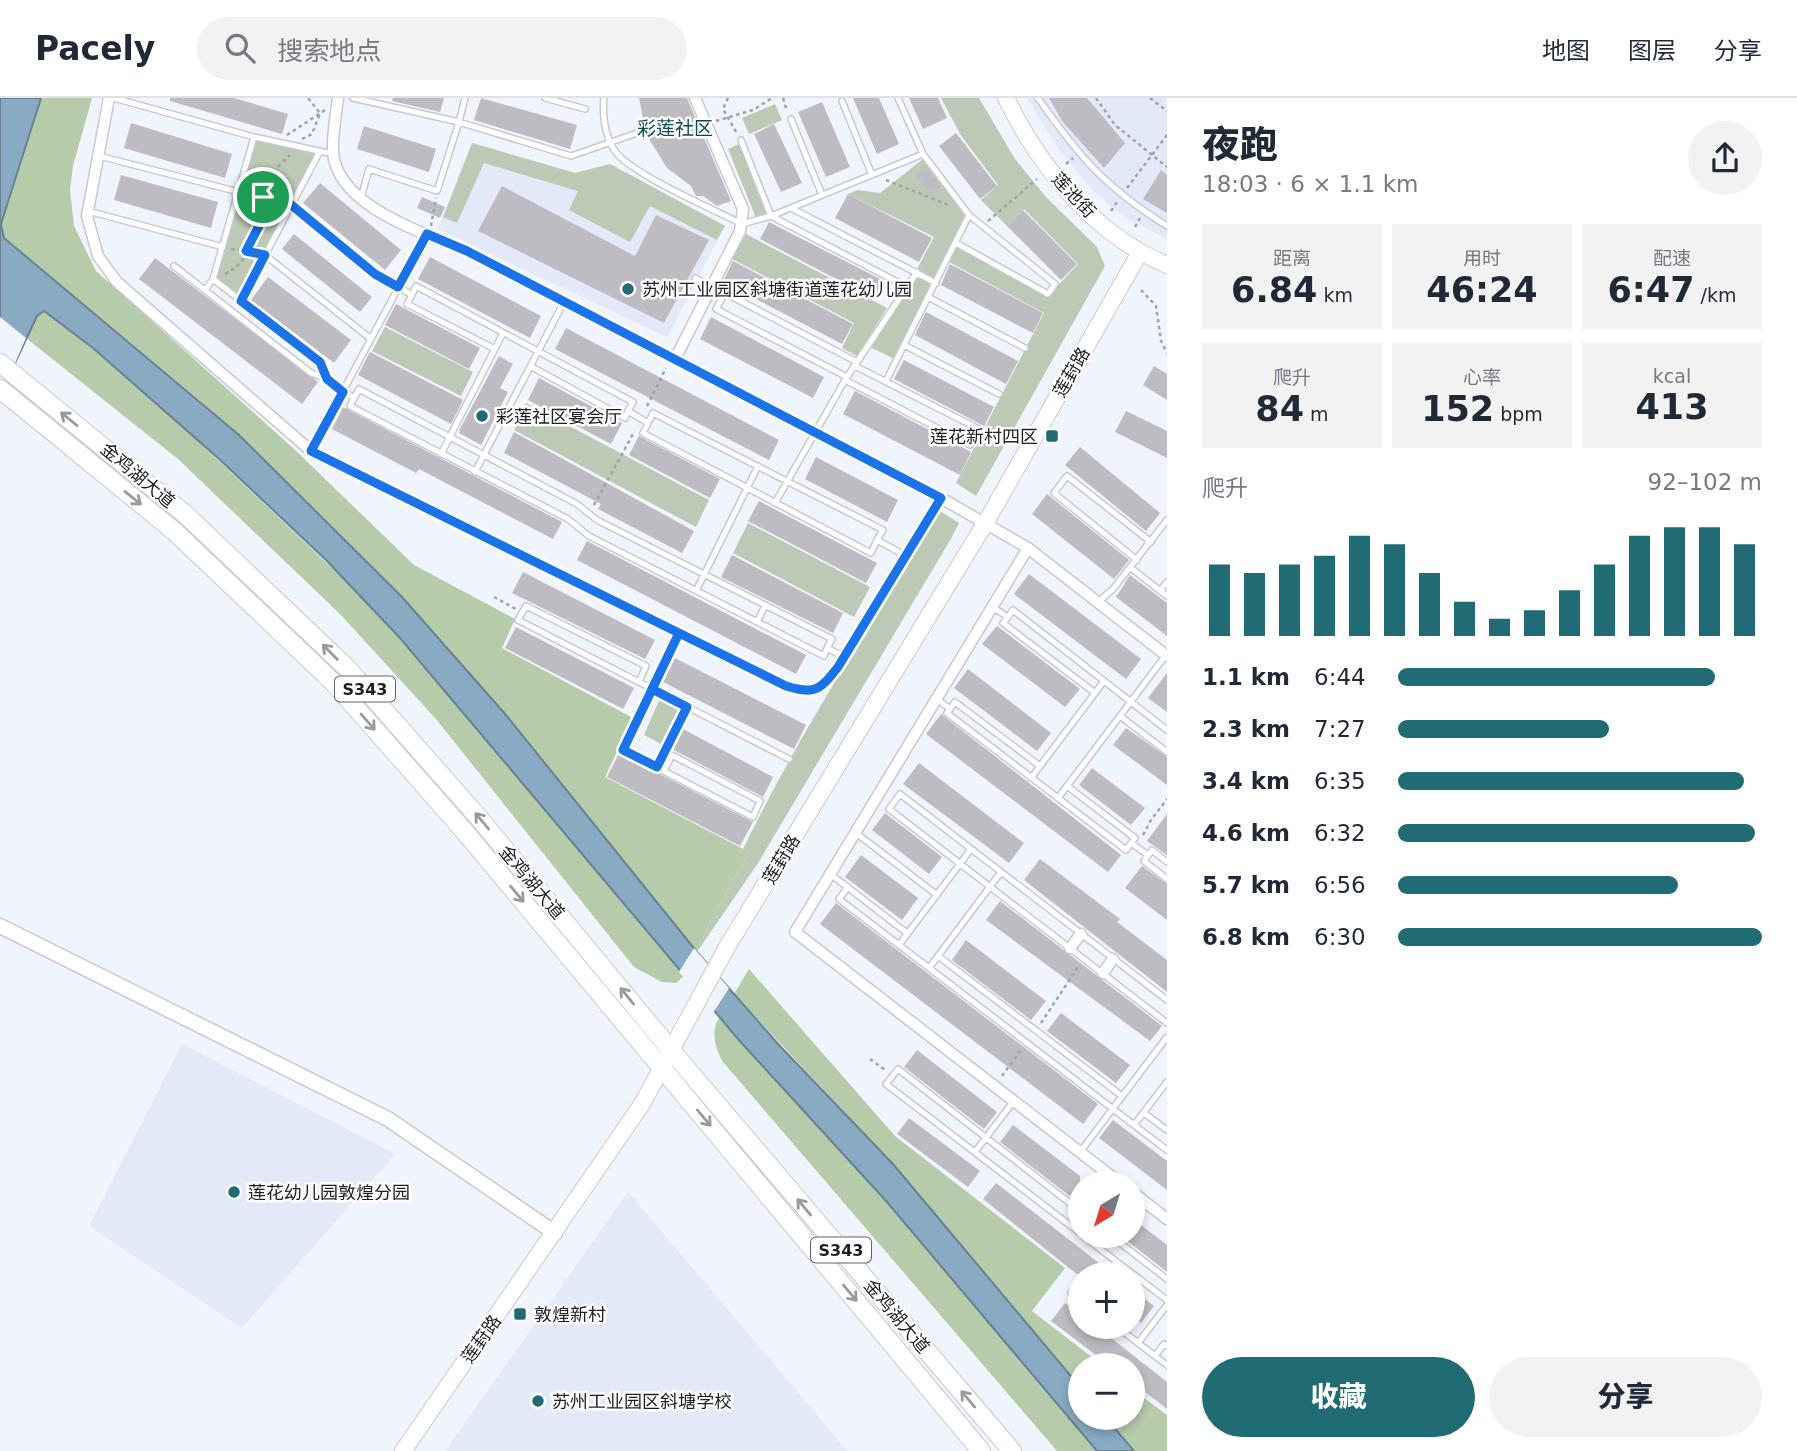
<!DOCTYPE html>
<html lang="zh">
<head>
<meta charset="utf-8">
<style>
  body { margin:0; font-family:"DejaVu Sans","Noto Sans SC",sans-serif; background:#f2f2f3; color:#1f2937; height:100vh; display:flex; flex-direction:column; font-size:26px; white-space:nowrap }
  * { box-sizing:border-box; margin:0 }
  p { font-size:23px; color:#747a83 }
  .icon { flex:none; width:38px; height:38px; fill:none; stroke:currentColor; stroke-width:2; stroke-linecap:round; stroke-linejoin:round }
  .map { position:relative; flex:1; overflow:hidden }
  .drawer { display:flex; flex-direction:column; background:#fff; width:630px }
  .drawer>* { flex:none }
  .needle { width:46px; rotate:218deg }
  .buttons { position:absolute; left:1068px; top:1073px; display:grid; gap:14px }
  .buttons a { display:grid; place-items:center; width:77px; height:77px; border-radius:50%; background:#fff; box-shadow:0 4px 10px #0003; font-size:35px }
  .pin { position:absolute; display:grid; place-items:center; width:60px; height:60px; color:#fff; margin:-30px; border:4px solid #fff; border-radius:50%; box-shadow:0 2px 7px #0007 }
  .round { display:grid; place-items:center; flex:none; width:74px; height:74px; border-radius:37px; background:#f2f2f3 }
  .head { display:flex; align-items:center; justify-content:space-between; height:119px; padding:0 35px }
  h1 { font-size:38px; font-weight:800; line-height:52px }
  .figures { display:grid; grid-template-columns:repeat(3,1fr); gap:10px; height:119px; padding:7px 35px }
  .figures div { display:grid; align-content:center; border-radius:0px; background:#f2f2f3; text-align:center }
  .figures b { font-size:35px; font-weight:800 }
  .figures small { font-size:19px; font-weight:400 }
  .figures p { font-size:19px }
  .chart { height:196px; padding:14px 35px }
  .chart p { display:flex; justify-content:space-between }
  .chart svg { width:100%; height:126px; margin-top:7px; stroke:#216b75; stroke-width:6 }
  .cta { display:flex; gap:14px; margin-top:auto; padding:14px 35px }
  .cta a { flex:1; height:80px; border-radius:42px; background:#216b75; color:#fff; font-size:28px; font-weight:800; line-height:80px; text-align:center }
  .cta a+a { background:#f2f2f3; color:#1f2937 }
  ul { padding:0 35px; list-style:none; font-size:23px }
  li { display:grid; grid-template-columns:112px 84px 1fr; align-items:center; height:52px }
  li i { height:18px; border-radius:9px; background:#216b75 }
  header { display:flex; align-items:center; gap:42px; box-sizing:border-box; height:98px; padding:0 35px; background:#fff; border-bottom:2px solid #e0e1e3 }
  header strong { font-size:33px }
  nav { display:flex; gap:38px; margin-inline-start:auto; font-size:24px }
  .search { width:490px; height:63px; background:#f2f2f3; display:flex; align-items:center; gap:18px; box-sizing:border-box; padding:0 24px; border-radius:38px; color:#747a83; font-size:26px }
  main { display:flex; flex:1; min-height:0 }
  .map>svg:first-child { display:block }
</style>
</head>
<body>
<header>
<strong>Pacely</strong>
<div class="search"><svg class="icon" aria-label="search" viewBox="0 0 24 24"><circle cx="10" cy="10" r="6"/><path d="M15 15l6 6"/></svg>搜索地点</div>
<nav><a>地图</a><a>图层</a><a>分享</a></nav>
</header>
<main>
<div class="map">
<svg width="1167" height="1353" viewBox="0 0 1167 1353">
  <rect width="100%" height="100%" fill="#f0f4fc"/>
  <!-- built -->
  <path fill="#e3e9f8" d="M1027 0H1167V141L1126 120 1093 93 1060 53Z
    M472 45 575 75 610 66 725 128 667 239 438 131Z
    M182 946 395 1056 242 1230 89 1128Z
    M628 1094 797 1293 847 1353H445Z"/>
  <!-- green -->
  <path fill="#bcc9b4" d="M941 0H979L1015 61 1046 99 1097 149 1105 168 976 398 956 385 1044 215 949 164 958 148 1048 198 1078 166 1024 111 1007 128 981 102 998 87 960 36Z
    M775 6 782 22 749 36 742 20Z
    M255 41 319 54 241 201 214 181Z
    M472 45 575 75 610 66 725 128 717 142 650 108 630 144 569 112 578 93 484 65 457 125 443 119Z
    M741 45 769 115 756 120 728 51Z
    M923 61 967 118 936 181 917 171 934 139 848 96 858 92 880 95Z
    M746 136 887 210 857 258 842 250 854 225 732 161Z
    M917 178 933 186 894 261 870 249Z
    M385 229 473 274 461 298 372 253Z
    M526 305 709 402 696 429 514 332Z
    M940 413 959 425 952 439 758 765 697 854 709 825 749 754 743 751C800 634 872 524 940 413Z
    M748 425 870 489 854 519 733 455Z
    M661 598 680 608 661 646 644 637Z"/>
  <!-- forest -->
  <path fill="#b5cba9" d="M41 0H92L73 68 70 92 74 128 96 173 294 351 414 467 515 521 502 550 633 620 605 679 749 754 709 825 697 854 506 617 372 468 199 302 4 139 1 126Z
    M44 213 93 250 180 326 352 489 457 604 685 877 676 885 662 884 634 869 436 621 341 517 178 361 26 240 37 218Z
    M749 871 895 1038 1065 1170 1032 1213 1102 1267H1080V1289L893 1066 734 896Z
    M720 919 887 1104 1097 1353H1057L723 964C715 951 710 931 720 919Z
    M1132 1291 1167 1317V1353H1134L1106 1320H1132Z"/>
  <!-- water -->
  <path fill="#88abc3" stroke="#688193" stroke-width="2" d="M0 0H41L1 126 4 140 239 337 402 499 506 617 697 854 779 947 893 1066 1080 1289V1320H1106L1134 1353H1097L887 1104 738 941 400 540 326 462 218 360 93 250 44 213 37 218 0 297Z"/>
  <!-- pier -->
  <path fill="#f0f4fc" d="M0 219 26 240 0 300Z
    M694 850 729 890 713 915 679 874Z"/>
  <!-- building -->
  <path fill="#bebbc3" d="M170 0H234L288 16 282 36 170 3Z
    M393 0H444L440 14 392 3Z
    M481 0 577 27 570 51 474 22Z
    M639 0H687L731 103 717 108 703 98H696L691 88 667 70 646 36Z
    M853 0H879L899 46 877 56Z
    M909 0H938L947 20 923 31Z
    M1049 0H1087L1125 45 1104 70 1062 23Z
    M822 4 850 69 826 79 798 14Z
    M131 25 232 56 225 80 124 50Z
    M774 26 802 85 781 94 754 36Z
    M364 28 436 51 429 74 357 51Z
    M956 35 997 88 980 101 939 48Z
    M926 69 941 88 931 96 915 77Z
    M1161 72 1167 77V115L1143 101Z
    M121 77 218 104 211 130 114 102Z
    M320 85 401 152 385 172 303 105Z
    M502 88 635 158 656 117 709 142 664 225 478 133Z
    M848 96 932 140 919 164 835 120Z
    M422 99 445 109 440 120 417 110Z
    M1023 112 1077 166 1061 182 1007 128Z
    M769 124 884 183 874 201 760 141Z
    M294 136 372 199 360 214 282 151Z
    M430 159 541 218 530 240 418 181Z
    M155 160 318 284 302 306 139 181Z
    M733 163 853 226 842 246 723 184Z
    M950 166 1043 215 1033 235 941 187Z
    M268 179 351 242 334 265 251 202Z
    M396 206 480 250 469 271 385 227Z
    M926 214 1018 263 1006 286 915 237Z
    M711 219 824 279 813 300 700 241Z
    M566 230 779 342 769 362 555 251Z
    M370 254 463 302 451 326 358 277Z
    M499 258 513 266 500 290 508 294 481 347 459 335 460 331Z
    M904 262 994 309 984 328 894 281Z
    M1154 268 1167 276V302L1143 287Z
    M539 280 622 325 611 346 528 302Z
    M855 293 971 354 960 377 843 316Z
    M343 309 562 424 553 441 419 371 416 375 332 331Z
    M1126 313 1167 333V360L1115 334Z
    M514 334 694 433 682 455 598 411 601 406 504 355Z
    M639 338 720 381 710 400 629 357Z
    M1080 349 1160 415 1146 433 1065 367Z
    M816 359 898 402 887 424 805 381Z
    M1047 396 1129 462 1114 481 1032 416Z
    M759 403 877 465 866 485 748 423Z
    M587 443 806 557 796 576 577 462Z
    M732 457 843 515 833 535 721 479Z
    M523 474 655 542 645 561 512 495Z
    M1029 476 1141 561 1126 581 1014 496Z
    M1130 477 1167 505V538L1116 499Z
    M997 528 1080 591 1065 609 982 546Z
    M516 529 634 590 623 611 505 550Z
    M675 560 806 627 794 651 663 584Z
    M968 571 1051 635 1037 653 954 590Z
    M1167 575V614L1148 600Z
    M941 616 1121 757 1108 774 926 636Z
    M1126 630 1167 659V687L1113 647Z
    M683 631 773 679 763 699 672 651Z
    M619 655 753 724 740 748 607 679Z
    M919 665 1024 745 1009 765 903 686Z
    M1092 670 1145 710 1131 727 1079 687Z
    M885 715 942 759 929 776 872 732Z
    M1167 716V757L1147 743Z
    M861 757 918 800 902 822 845 779Z
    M1040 761 1120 821 1117 824 1167 862V894L1024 782Z
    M1142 768 1167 786V822L1125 790Z
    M1000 803 1162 928 1150 943 986 822Z
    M836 805 1098 1006 1083 1026 820 826Z
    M966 842 1046 903 1031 922 952 862Z
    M1061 915 1130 967 1116 985 1047 933Z
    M917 952 997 1014 984 1031 904 969Z
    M909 1020 980 1073 968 1089 897 1036Z
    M1113 1022 1167 1063V1092L1099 1040Z
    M1013 1027 1080 1078V1106L1000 1044Z
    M996 1085 1076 1147 1113 1176H1077L1069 1170 983 1101Z
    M1132 1120 1167 1147V1174L1121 1138H1132Z
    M1132 1191 1154 1208 1141 1225 1132 1218Z
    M1065 1205 1080 1216V1228H1096L1167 1284V1311L1132 1284V1267H1109L1051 1223Z"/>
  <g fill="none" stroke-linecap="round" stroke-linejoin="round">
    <!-- service casing -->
    <g stroke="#c6c9d1" stroke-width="8">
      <path id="service" d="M114 0 254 39
        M353 0 459 24 465 0
        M545 0 585 11
        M604 0C602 16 605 39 615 53 631 76 713 111 742 126L771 118 907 189
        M898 0 923 56 969 117
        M1038 0C1080 60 1105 89 1167 128
        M842 3 872 77
        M791 21 822 97
        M741 42 771 118 923 56
        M99 58 239 94
        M361 100 369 71 437 93 459 24 571 58 637 35
        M292 107 375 175 412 197 416 188 633 304 628 313
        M791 110 936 185
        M88 113 223 149
        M265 157 371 241
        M174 168 311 275 327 281 320 264 213 181 205 192
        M695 180 725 195 716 211 847 279
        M213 181 254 39 333 56
        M725 195 857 264
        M412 197 407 206 495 251
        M928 199 1025 250
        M241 203 320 53
        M904 247 999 296
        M532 269 625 320 628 313 648 325
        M327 281 354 300 350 308 568 421 589 438 824 558 827 550
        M845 282 970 347 979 331 855 268
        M886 283 969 117 1055 186 1048 196 956 145
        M354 300 359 291 577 406 597 422 832 541 827 550 844 559
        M311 353 427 136
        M441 356 503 235
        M475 374 564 204
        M775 405 845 282 917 174
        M877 442 883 432 653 315 643 335 871 455 877 442 906 458
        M1137 462 1054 395 1067 378 1151 444
        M1131 470 1167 498
        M696 493 758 368
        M1160 493 1167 484
        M1098 504 1113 491 1167 422
        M992 509 1008 519 1013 512 1167 632
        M1008 519 1003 525 1095 595
        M757 524 765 508
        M639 584 646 568 526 508 518 522 789 661
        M937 601 950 611 947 615 1126 752 1131 745 1148 757
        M950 611 955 604 1040 668
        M1120 618 1167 654
        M657 669 687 609
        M664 673 672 657 760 703 753 719 623 652 679 535
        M1031 680 1104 583
        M1067 688 1135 740 1131 745
        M1058 700 1166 557
        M856 735 937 797
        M1167 764 1152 752 1144 763 1167 781
        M829 775 907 835
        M848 789 839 801 1134 1027 1167 984
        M899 847 971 751
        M938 858 1122 998
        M929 870 1001 774
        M1167 902 900 696 889 711 1167 925
        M1144 1015 1167 1032
        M1134 1027 1167 1052
        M975 1054 1013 1004
        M1080 1054 1167 939
        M1080 1113 898 971 886 986 1080 1135
        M1083 1138 1167 1202
        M1111 1138 1167 1181
        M1071 1195 1080 1201
        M1116 1228 1155 1258
        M1138 1245 1167 1207
        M1167 1248 1164 1246 1155 1258 1167 1267"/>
    </g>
    <!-- minor casing -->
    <g stroke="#c6c9d1" stroke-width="13">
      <path id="minor" d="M109 0 87 118 98 158 117 184 311 353 786 588C815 597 820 592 838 569L941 400 1028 450 795 834 1120 1085
        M338 0C336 17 332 37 333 54 337 109 425 135 467 153L941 400
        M675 261 740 133 743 111 695 0
        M1028 450 1167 558
        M1070 850 1081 836
        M1103 875 1113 861
        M1132 1094 1167 1121"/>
    </g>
    <!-- tertiary casing -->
    <g stroke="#c6c9d1" stroke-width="17">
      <path id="tertiary" d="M0 828 388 1021 555 1135"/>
    </g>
    <!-- secondary casing -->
    <g stroke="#c6c9d1" stroke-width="18">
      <path id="secondary" d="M1006 0C1040 70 1095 137 1167 167
        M403 1353 642 1006 727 849 986 424 1139 156"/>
    </g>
    <!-- primary casing -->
    <g stroke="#c6c9d1" stroke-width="20">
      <path id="primary" d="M0 265 185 416 347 570 479 720 670 951 1012 1353
        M0 291 174 433 334 585 465 734 981 1353"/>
    </g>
    <!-- path -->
    <path stroke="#a0a3a9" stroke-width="2.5" stroke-dasharray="3.5 3.5" stroke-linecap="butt" d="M728 0 723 11 736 34
      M783 0 787 13
      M1096 0 1115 27 1167 69
      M1150 0 1167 13
      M716 23 753 12 772 0
      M287 37 325 12
      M302 41 312 36 320 15 308 0
      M1066 66 1073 60
      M886 82 951 108
      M1127 90 1167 37
      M248 96 282 103
      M1111 113 1117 104
      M240 119 261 124
      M988 123 1037 81
      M431 128 436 100
      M1135 129 1140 120
      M231 151 255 154
      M225 176C257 161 262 114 264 82L290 57
      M1141 192 1156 208 1161 243 1167 255
      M647 308 666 270
      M594 407 633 336
      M494 499 516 511
      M1143 737 1151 722 1167 701
      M1041 925 1078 869
      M870 961 885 972
      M1002 978 1020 953"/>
    <!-- service -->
    <use href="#service" stroke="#fff" stroke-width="5"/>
    <!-- minor -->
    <use href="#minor" stroke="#fff" stroke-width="10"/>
    <!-- tertiary -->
    <use href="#tertiary" stroke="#fff" stroke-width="14"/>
    <!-- secondary -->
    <use href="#secondary" stroke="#fff" stroke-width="16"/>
    <!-- primary -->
    <use href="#primary" stroke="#fff" stroke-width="18"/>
  </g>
  <!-- one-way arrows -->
  <defs><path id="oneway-shaft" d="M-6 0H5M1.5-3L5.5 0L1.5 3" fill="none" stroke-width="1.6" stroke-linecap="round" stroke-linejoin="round" transform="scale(1.75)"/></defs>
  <g stroke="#9a9a9c">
    <use href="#oneway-shaft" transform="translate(69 321) rotate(-141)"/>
    <use href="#oneway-shaft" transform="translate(133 400) rotate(39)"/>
    <use href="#oneway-shaft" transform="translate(330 554) rotate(-135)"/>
    <use href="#oneway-shaft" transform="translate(368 624) rotate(49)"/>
    <use href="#oneway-shaft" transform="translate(482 723) rotate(-130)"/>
    <use href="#oneway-shaft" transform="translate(517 796) rotate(50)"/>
    <use href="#oneway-shaft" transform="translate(627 898) rotate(-129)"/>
    <use href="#oneway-shaft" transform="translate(704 1020) rotate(50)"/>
    <use href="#oneway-shaft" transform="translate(804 1109) rotate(-130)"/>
    <use href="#oneway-shaft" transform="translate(850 1195) rotate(50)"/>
    <use href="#oneway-shaft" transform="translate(968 1301) rotate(-130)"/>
  </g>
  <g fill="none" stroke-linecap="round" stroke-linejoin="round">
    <!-- route casing -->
    <g stroke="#fff" stroke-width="14">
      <path id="route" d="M263 99 261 124 246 153 265 157 241 203 320 264 327 281 343 294 311 353 679 535 623 652 657 669 687 609 652 591 679 535 786 588C815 597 820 592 838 569L941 400 467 153 427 136 398 189 375 176 289 105 263 99"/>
    </g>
    <!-- route -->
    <use href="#route" stroke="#1a73e8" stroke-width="9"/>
  </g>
  <!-- markers -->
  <g fill="#216b75" stroke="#fff" stroke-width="2.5">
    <circle cx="628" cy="191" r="7"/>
    <circle cx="482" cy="318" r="7"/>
    <rect x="1045" y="331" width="14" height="14" rx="3.5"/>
    <circle cx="234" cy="1094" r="7"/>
    <rect x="513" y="1209" width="14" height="14" rx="3.5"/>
    <circle cx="538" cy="1303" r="7"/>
  </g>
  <g text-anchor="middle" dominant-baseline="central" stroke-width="5" stroke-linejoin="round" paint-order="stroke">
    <!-- shield labels -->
    <g fill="#fff" stroke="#626264" stroke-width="2">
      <rect x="335" y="578.5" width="60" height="25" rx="5"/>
      <rect x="811" y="1139.5" width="60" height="25" rx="5"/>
    </g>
    <g font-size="16" font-weight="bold" fill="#1e1f22">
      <text x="365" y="591">S343</text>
      <text x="841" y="1152">S343</text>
    </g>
    <!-- street labels -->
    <g font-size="18" fill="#1e1f22" stroke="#fff">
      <text transform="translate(1074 97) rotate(47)">莲池街</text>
      <text transform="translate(1071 274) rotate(-60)">莲葑路</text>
      <text transform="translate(138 377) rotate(40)">金鸡湖大道</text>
      <text transform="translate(781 761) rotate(-59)">莲葑路</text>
      <text transform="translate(532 784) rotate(50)">金鸡湖大道</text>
      <text transform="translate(897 1218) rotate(50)">金鸡湖大道</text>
      <text transform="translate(481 1241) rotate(-55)">莲葑路</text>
    </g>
    <!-- poi labels -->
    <g font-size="18" fill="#1e1f22" stroke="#fff" text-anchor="start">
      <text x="642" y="191">苏州工业园区斜塘街道莲花幼儿园</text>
      <text x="496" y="318">彩莲社区宴会厅</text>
      <text x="1038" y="338" text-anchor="end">莲花新村四区</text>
      <text x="248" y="1094">莲花幼儿园敦煌分园</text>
      <text x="534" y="1216">敦煌新村</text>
      <text x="552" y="1303">苏州工业园区斜塘学校</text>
    </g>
    <!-- neighbourhood labels -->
    <g font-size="19" fill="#0b4952" stroke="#fff">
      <text x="675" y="30">彩莲社区</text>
    </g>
  </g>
</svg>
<div class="buttons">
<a><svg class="needle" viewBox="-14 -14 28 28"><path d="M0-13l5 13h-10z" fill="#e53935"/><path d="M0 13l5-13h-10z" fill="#747a83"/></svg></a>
<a>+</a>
<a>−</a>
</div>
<div class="pin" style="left:263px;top:99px;background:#1e9e55"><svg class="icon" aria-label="arrive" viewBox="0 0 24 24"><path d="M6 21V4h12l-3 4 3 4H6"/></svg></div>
</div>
<section class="drawer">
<div class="head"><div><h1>夜跑</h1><p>18:03 · 6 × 1.1 km</p></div><a class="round"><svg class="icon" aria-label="share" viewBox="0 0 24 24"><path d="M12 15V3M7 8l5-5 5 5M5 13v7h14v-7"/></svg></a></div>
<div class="figures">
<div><p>距离</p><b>6.84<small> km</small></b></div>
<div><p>用时</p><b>46:24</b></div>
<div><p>配速</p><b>6:47<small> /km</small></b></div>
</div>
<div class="figures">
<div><p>爬升</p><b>84<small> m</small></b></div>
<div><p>心率</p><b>152<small> bpm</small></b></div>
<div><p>kcal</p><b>413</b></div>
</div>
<div class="chart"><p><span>爬升</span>92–102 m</p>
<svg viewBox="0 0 160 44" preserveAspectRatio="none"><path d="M5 44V19M15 44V22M25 44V19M35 44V16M45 44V9M55 44V12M65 44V22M75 44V32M85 44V38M95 44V35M105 44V28M115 44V19M125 44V9M135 44V6M145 44V6M155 44V12"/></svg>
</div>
<ul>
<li><b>1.1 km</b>6:44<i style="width:87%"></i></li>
<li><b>2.3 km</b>7:27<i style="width:58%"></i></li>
<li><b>3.4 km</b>6:35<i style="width:95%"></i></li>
<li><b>4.6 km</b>6:32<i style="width:98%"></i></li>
<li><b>5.7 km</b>6:56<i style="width:77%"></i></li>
<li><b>6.8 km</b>6:30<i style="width:100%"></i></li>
</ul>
<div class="cta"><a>收藏</a><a>分享</a></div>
</section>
</main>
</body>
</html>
